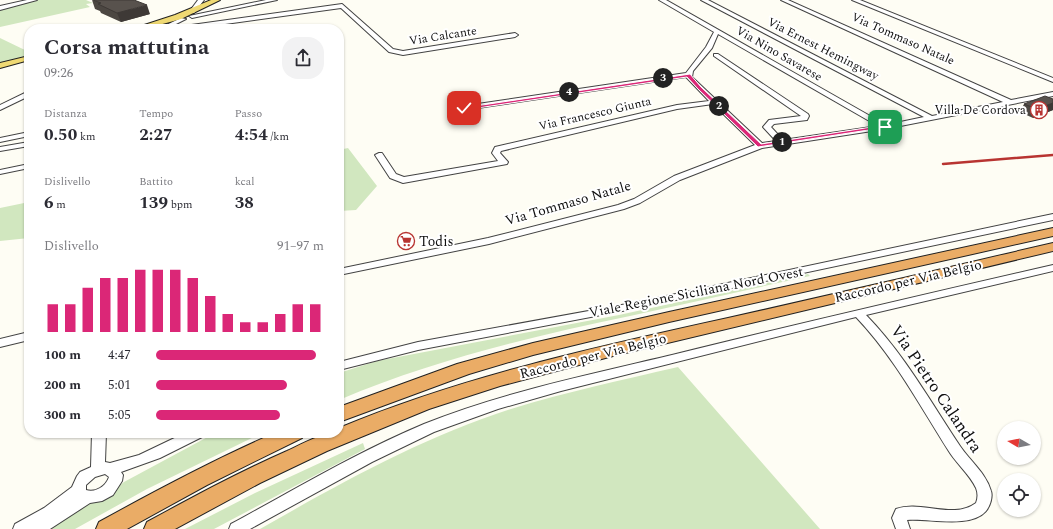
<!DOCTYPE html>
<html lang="it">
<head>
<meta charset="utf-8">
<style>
  body { margin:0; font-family:Spectral,serif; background:#f2f2f3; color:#2b2b33; height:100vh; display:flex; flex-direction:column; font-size:15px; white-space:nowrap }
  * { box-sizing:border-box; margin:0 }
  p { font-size:13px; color:#7c7c81 }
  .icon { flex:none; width:22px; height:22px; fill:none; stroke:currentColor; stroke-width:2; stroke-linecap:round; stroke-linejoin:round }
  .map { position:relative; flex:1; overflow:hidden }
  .side { position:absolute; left:24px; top:24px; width:320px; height:414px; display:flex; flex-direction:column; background:#fff; border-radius:16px; box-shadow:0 1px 3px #0004 }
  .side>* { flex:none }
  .needle { width:26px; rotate:279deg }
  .buttons { position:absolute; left:997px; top:421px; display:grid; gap:8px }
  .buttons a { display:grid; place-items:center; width:44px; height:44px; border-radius:50%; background:#fff; box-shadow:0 1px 3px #0004; font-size:20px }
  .pin { position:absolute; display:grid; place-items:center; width:34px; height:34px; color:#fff; margin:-17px; border-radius:8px; box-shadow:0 2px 6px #0006 }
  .km { position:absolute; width:20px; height:20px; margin:-10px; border-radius:50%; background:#222; color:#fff; font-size:11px; line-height:20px; text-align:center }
  .round { display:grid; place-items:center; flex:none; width:42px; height:42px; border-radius:16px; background:#f2f2f3 }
  .headline { display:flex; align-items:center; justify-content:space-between; height:68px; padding:0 20px }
  h1 { font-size:22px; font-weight:700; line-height:30px }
  .figures { display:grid; grid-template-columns:repeat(3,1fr); gap:6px; height:68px; padding:4px 20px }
  .figures div { display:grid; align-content:center }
  .figures b { font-size:17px; font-weight:700 }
  .figures small { font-size:11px; font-weight:400 }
  .figures p { font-size:11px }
  .chart { height:112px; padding:8px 20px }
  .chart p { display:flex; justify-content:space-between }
  .chart svg { width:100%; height:72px; margin-top:4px; stroke:#db2777; stroke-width:6 }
  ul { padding:0 20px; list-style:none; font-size:13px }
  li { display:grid; grid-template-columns:64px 48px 1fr; align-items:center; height:30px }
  li i { height:10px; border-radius:5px; background:#db2777 }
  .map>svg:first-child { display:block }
</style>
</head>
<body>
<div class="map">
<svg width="1053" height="529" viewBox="0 0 1053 529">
  <rect width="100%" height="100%" fill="#fefdf4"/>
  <!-- green -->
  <path fill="#d1e7bf" d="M37 0H86L93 3 86 4 90 7 0 27V8Z
    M0 38 29 52V56L0 63Z
    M348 148 377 186 356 210 339 211V150Z
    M29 202V238L0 241V208Z
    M808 274 810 276C750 289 690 303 630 316 530 337 433 360 339 400V373L377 361 619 315Z
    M678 367 820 529H260C341 483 423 437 511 409 566 392 622 380 678 367Z
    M215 433H262L147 489 75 529H45L83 506 107 495 124 482Z
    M363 443 365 449 214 529H185L255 493Z"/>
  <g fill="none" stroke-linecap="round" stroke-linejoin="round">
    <!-- minor casing -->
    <g stroke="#434343" stroke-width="2">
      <path id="minor" d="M27 0H37L0 10V6Z
        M198 0H204L194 13H190L189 12Z
        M266 0H277L192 18 189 16Z
        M659 0H666L886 125 924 117 701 0H708L932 116 1003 102 781 0H788L1011 100 1053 92V96L885 129 762 148 680 180 640 203 624 209 489 244 339 275V269L488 238 618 205 634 199 674 176 755 145 713 104 677 109 501 151 500 153 508 162 507 164 403 183 390 178 375 155 379 153H382L396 174 404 177 498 161 492 153 495 147 677 105 709 101 686 77 464 110 460 108 464 106 686 73 706 47 714 32ZM718 34 878 126 783 140 771 127 774 124 807 120 809 116 808 114 718 54H714V56L801 116 769 120 763 127 776 141 762 143 692 77 693 71 712 48Z
        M852 0H860L1053 78V82Z
        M342 4 393 49 403 51 515 33 518 35 515 37 403 55 389 52 341 8 189 29H174L177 27Z
        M181 18 186 19 166 29H158Z
        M29 91V96L0 110V105Z
        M29 132V136L0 142V138Z
        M29 142V146L0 151V147Z
        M29 164V168L0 174V170Z
        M1053 214V220L638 308 418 350 339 370V362L418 342 638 302Z
        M1053 265V271L866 315C904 354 930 401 960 446 970 461 986 473 991 491 993 497 990 506 986 511 970 529 929 518 907 520L910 529H896L892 518 896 509C921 500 953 520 976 503 978 498 978 493 976 488 970 475 958 465 950 453 920 406 895 358 856 317L561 391 498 409 434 432 372 462 250 529H229L231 524C294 490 357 452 424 424 503 392 593 374 676 354 801 323 927 294 1053 265Z
        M29 332V340L0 347V339Z
        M92 433H106L105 462 110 463 139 455 185 433H204L202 437 160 458 121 472 123 475 122 481 113 495 102 501 90 503 50 529H13L15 524 44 508 72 487 77 476 80 472 91 467ZM105 474 109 477C106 486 96 493 86 490V485L95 477Z"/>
    </g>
    <!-- major casing -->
    <g stroke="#212121" stroke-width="2">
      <path id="major" d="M211 0H220L181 19 144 29H132L175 15Z
        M29 56V60L0 68V63Z"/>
    </g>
    <!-- highway casing -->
    <g stroke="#212121" stroke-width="2">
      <path id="highway" d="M1053 228V236L669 322 533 355 469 374 339 422V407L457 364 533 343 669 312Z
        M1053 243V251L613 356 500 386 429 409 327 451 260 483 175 529H144L147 522C193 497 239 472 287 451 304 443 321 433 339 433V428C464 376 596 347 728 318 836 294 945 268 1053 243Z
        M275 433H305L302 438 207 485 127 529H96L99 522C157 490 215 459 275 433Z"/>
    </g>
    <!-- minor -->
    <use href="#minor" fill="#fff" fill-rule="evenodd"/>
    <!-- major -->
    <use href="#major" fill="#efd973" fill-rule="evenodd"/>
    <!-- highway -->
    <use href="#highway" fill="#eaac66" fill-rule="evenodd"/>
    <!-- rail -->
    <path stroke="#b83431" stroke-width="2.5" d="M943 164 1053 155"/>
  </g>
  <!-- wall -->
  <path fill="#4c4742" d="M92 0 150 14 121 22 101 13 100 11 95 9Z
    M1053 99V110L1033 118 1020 112 1024 104Z"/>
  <!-- shaded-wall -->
  <path fill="#3e3936" d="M147 5 150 14 121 22 117 13Z
    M1053 103V110L1033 118 1037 109Z"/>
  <!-- building -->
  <path fill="#58524d" stroke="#3e3936" d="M93 0H134L147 5 117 13 98 4 101 3Z
    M1045 96 1053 99V103L1037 109 1024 104Z"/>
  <!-- route -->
  <path fill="#db2777" stroke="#fff" d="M690 74 701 87 761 144 885 125 888 127 758 147 698 89 687 77 464 110 462 108Z"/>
  <!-- icons -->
  <defs>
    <g id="building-ring" transform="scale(0.9)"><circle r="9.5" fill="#fff" stroke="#b83431" stroke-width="1.5"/><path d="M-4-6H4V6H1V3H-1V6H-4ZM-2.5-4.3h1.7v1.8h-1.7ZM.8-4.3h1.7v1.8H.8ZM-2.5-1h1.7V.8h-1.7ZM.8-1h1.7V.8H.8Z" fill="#b83431"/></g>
    <g id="supermarket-ring" transform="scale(0.9)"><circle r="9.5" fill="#fff" stroke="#b83431" stroke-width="1.5"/><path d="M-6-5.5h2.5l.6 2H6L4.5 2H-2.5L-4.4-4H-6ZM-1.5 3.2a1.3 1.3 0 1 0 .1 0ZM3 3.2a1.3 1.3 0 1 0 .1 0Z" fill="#b83431"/></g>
  </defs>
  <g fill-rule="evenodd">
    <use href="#building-ring" x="1039" y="110"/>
    <use href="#supermarket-ring" x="406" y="241"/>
  </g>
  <g text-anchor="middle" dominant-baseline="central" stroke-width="4" stroke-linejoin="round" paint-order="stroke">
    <!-- far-street labels -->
    <g font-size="12" fill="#101010" stroke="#fff">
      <text transform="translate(443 36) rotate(-9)">Via Calcante</text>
      <text transform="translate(903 39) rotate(24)">Via Tommaso Natale</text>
      <text transform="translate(823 49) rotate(27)">Via Ernest Hemingway</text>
      <text transform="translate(779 54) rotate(30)">Via Nino Savarese</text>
      <text transform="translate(595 114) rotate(-13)">Via Francesco Giunta</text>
    </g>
    <!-- far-poi labels -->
    <g font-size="12" fill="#101010" stroke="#fff" text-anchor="end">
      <text x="1026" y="110">Villa De Cordova</text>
    </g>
    <!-- street labels -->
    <g font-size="14" fill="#101010" stroke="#fff">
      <text transform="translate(568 203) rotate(-16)">Via Tommaso Natale</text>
      <text transform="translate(908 281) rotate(-13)">Raccordo per Via Belgio</text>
      <text transform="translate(696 292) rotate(-11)">Viale Regione Siciliana Nord Ovest</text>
      <text transform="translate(593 356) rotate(-14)">Raccordo per Via Belgio</text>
    </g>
    <!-- poi labels -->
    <g font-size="14" fill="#101010" stroke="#fff" text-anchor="start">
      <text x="419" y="241">Todis</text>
    </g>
    <!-- near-street labels -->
    <g font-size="17" fill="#101010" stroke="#fff">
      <text transform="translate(936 389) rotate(56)">Via Pietro Calandra</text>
    </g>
  </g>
</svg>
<div class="buttons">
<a><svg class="needle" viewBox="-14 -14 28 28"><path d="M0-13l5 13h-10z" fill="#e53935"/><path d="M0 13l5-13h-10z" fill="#7c7c81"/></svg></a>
<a><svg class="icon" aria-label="locate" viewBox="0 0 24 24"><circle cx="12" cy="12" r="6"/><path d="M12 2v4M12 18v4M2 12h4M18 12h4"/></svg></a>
</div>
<div class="pin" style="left:885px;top:127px;background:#1e9e55"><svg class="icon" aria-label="arrive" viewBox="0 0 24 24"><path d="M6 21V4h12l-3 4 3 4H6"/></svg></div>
<div class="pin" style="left:464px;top:108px;background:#d93025"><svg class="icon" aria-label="check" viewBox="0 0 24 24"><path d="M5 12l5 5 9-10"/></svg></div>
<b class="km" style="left:782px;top:142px">1</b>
<b class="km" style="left:719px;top:106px">2</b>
<b class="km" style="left:663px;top:78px">3</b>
<b class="km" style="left:569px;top:92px">4</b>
<section class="side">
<div class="headline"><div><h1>Corsa mattutina</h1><p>09:26</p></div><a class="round"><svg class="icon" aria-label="share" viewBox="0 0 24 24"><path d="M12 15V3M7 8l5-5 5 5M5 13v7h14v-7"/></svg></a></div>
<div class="figures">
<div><p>Distanza</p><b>0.50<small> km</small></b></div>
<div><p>Tempo</p><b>2:27</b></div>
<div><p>Passo</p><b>4:54<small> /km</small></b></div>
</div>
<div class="figures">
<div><p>Dislivello</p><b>6<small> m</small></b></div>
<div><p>Battito</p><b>139<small> bpm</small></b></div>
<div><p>kcal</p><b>38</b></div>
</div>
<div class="chart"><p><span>Dislivello</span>91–97 m</p>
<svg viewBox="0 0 160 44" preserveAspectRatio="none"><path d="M5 44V27M15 44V27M25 44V17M35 44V11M45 44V11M55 44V6M65 44V6M75 44V6M85 44V11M95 44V22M105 44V33M115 44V38M125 44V38M135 44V33M145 44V27M155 44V27"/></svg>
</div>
<ul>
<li><b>100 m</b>4:47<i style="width:95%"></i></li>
<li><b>200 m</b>5:01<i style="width:78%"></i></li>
<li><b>300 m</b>5:05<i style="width:74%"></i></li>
</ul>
</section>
</div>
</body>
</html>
